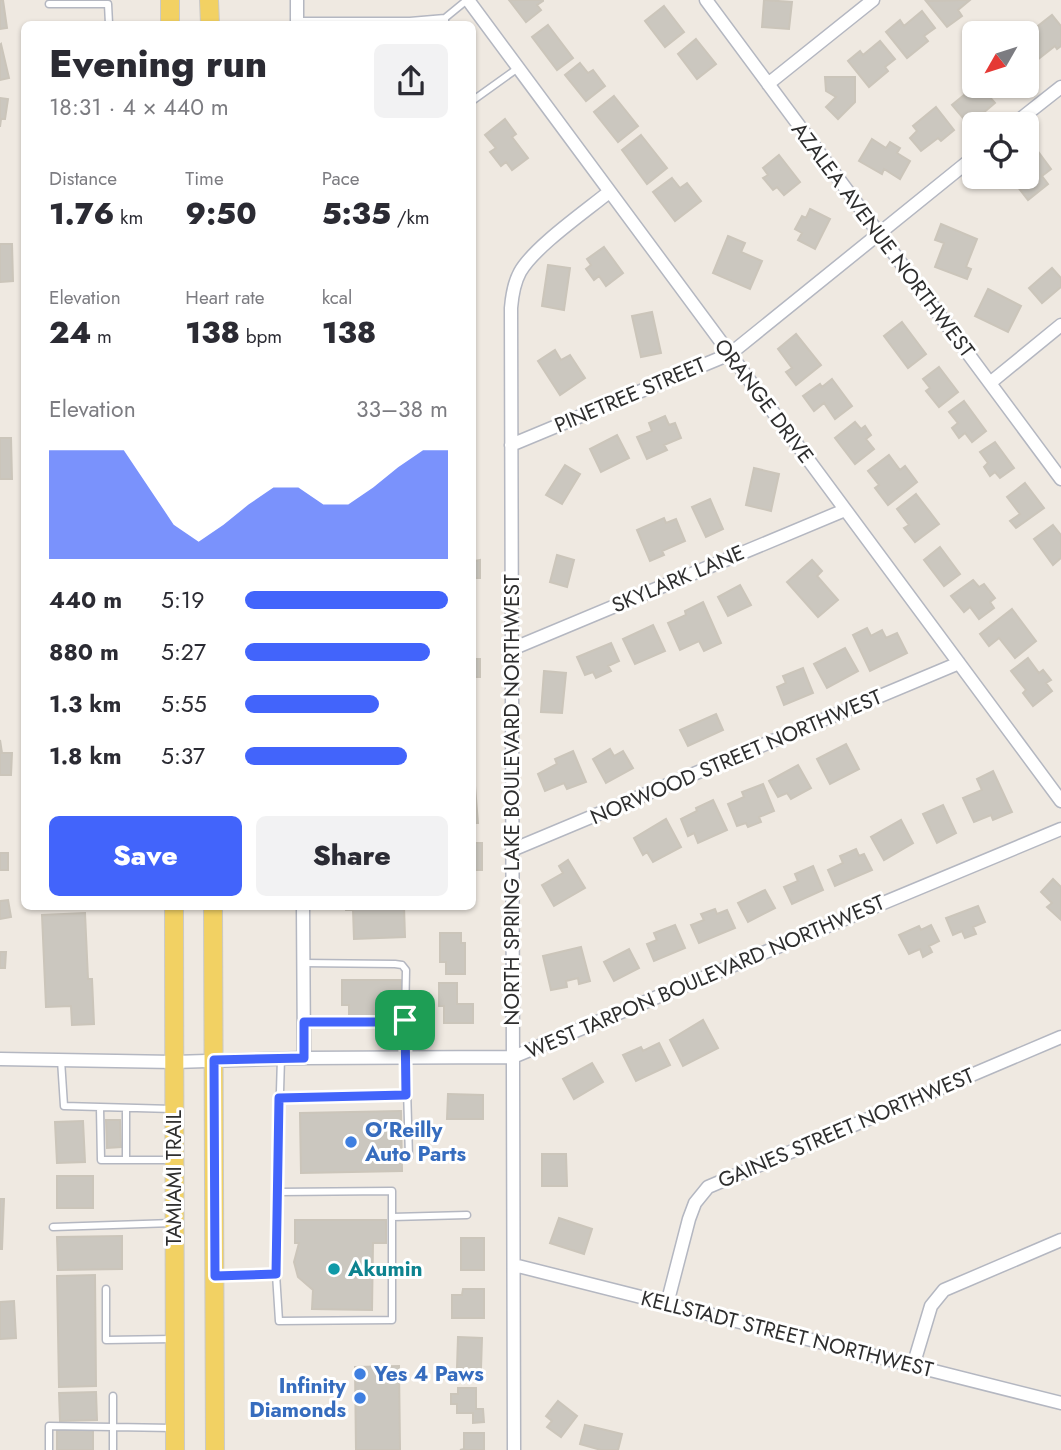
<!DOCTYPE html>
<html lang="en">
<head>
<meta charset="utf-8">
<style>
  body { margin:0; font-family:Jost,sans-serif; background:#f2f2f3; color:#2b2b33; height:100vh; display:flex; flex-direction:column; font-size:26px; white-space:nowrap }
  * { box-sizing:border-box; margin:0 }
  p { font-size:23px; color:#7c7c81 }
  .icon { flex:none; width:38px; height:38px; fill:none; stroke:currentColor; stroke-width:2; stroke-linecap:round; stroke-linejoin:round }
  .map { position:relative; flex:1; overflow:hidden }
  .side { position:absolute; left:21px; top:21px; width:455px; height:889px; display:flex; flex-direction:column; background:#fff; border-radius:10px; box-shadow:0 2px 5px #0004 }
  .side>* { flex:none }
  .needle { width:46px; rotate:231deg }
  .fabs { position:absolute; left:962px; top:21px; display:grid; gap:14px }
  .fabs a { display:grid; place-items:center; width:77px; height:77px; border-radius:10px; background:#fff; box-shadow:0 2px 5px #0004; font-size:35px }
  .pin { position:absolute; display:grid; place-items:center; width:60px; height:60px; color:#fff; margin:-30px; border-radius:14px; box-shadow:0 4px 10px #0006 }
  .round { display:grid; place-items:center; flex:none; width:74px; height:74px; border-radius:10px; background:#f2f2f3 }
  .overview { display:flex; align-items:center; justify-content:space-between; height:119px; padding:0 28px }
  h1 { font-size:38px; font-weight:800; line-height:52px }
  .stats { display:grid; grid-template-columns:repeat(3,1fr); gap:10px; height:119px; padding:7px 28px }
  .stats div { display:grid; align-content:center }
  .stats b { font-size:30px; font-weight:800 }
  .stats small { font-size:19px; font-weight:400 }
  .stats p { font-size:19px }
  .chart { height:196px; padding:14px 28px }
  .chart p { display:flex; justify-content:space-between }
  .chart svg { width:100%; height:126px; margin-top:7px; fill:#4264fb; opacity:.7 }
  .action { display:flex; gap:14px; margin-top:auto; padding:14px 28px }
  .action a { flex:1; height:80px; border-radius:10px; background:#4264fb; color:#fff; font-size:28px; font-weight:800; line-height:80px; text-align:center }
  .action a+a { background:#f2f2f3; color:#2b2b33 }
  ul { padding:0 28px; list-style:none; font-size:23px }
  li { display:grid; grid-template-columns:112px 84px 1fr; align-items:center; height:52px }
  li i { height:18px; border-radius:9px; background:#4264fb }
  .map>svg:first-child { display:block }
</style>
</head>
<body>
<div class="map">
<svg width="1061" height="1450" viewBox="0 0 1061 1450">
  <rect width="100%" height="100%" fill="#efe9e1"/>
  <!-- building -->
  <path fill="#cbc7bf" stroke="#cbc5ba" stroke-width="2" d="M0 0H3L7 28 0 29Z
    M509 0H543V1L537 5 541 10 526 22Z
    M764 0 792 2 789 29 762 27Z
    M970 0 958 10 962 16 947 27 926 1Z
    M664 6 684 32 665 47 645 21Z
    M922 11 935 28 924 36 928 41 907 58 886 32 900 20 904 26Z
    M1052 15 1061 26V46L1057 49 1055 46 1037 60 1027 47V44L1034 39 1029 33Z
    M548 25 573 58 557 70 532 37Z
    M696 39 716 64 697 79 678 54Z
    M880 41 895 59 885 67 888 71 869 87 848 61 860 51 863 55Z
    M1 44 9 78 0 80V45Z
    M580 63 588 73 593 70 605 86 586 101 565 75Z
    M825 77H855V102L838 119 826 107 836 97 826 91Z
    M975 86H980L995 103 969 125 952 105Z
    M614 96 638 126 618 142 594 112Z
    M0 98 8 99 5 119H1L0 127Z
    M936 107 954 130 941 141 938 138 921 151 910 138 917 131 913 126Z
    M505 119 516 134 512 137 528 158 512 170 506 162 501 166 490 152 496 148 485 135Z
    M641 135 667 168 647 184 622 150Z
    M872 139 886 148 890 142 900 148 897 153 910 161 900 179 884 169 882 174 859 161Z
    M1037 150 1051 169 1042 176 1048 184 1028 200 1010 177H1027V158Z
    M779 155 800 182 784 195 777 187 773 190 763 178 768 175 763 168Z
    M672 178 680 188 687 183 701 201 675 221 653 192Z
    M810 209 830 219 815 249 798 240 802 233 795 229 802 216 806 218Z
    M941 224 977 239 966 267 971 269 967 279 935 267 944 243 935 240Z
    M728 236 745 243 741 252 762 261 750 289 713 273Z
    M0 244H12L13 281 0 282Z
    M604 247 623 273 606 286 599 276 594 280 586 269 591 265 587 259Z
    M548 265 570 268 564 310 542 306Z
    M1052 268 1061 278V287L1042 303 1029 288Z
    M988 289 1021 306 1008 332 975 316Z
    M652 312 661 353 641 357 632 316Z
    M902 322 926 354 908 368 884 336Z
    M796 334 821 365 796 385 786 372 792 368 778 349Z
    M555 350 561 360 570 355 585 378 560 395 538 361Z
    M939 367 958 392 939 407 926 391 930 388 923 379Z
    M832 379 852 406 835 419 824 403 814 411 803 396 820 384 822 387Z
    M964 401 986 431 972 442 965 433 959 438 952 428 958 423 949 412Z
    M665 416 669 425 675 423 681 438 664 445 667 450 647 459 637 437 652 431 649 423Z
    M855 422 861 429 865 426 871 435 866 439 874 449 855 464 835 438Z
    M617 435 629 458 601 472 590 449Z
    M0 438H11L12 479H0Z
    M995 442 1014 468 1000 478 995 472 990 476 984 467 988 463 980 452Z
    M889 455 900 470 905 466 917 482 888 505 875 488 879 485 868 471Z
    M565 465 580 474 562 504 546 495Z
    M754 468 779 474 771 511 746 505Z
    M1025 483 1044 508 1016 528 1010 521 1020 514 1007 497Z
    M916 494 939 524 915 542 904 528 909 525 897 509Z
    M710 499 723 529 706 537 692 507Z
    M664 518 666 523 676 519 685 541 662 551 664 555 650 561 637 530Z
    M1053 525 1061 535V558L1053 565 1034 539Z
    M472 544H475V561L480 560V578H472Z
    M940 547 960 574 944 586 924 560Z
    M557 555 574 560 567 587 550 582Z
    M812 560 822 571 817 576 838 600 818 617 787 582Z
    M973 580 979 587 984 584 995 598 990 602 994 608 979 619 970 607 964 612 951 596Z
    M740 585 751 605 728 616 718 597Z
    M703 602 721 643 704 651 699 641 680 650 668 623 686 615 685 611Z
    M1012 609 1036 641 1015 658 999 638 989 646 980 634Z
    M653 625 665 651 635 664 623 639Z
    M867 628 871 636 882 630 886 638 897 633 907 653 870 671 853 635Z
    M472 643H475V659H480V677H472Z
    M611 643 619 661 608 666 611 671 596 678 593 672 585 675 577 657Z
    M845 648 858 671 827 688 814 664Z
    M1028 658 1039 673 1043 670 1051 680 1046 683 1052 691 1033 706 1023 693 1026 690 1011 671Z
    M803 668 813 693 784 705 777 687 786 683 783 676Z
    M544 671 566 673 562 713 541 712Z
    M716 714 723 730 688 746 680 730Z
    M0 740 2 753H12L11 775H0Z
    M846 744 859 769 830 784 817 759Z
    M610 749 614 756 623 751 633 768 606 783 593 759Z
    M573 751 586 782 567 789 564 783 545 791 538 774 557 764 555 759Z
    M798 765 811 788 791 799 787 793 778 797 769 781Z
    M993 771 1012 812 993 820 991 815 974 822 963 798 982 790 977 779Z
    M763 784 774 811 759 817 761 822 748 827 746 823 737 826 728 804 744 797 742 792Z
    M475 786 478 823H472V787Z
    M713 800 727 830 698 843 694 833 688 836 681 819 697 811 696 808Z
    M943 805 956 833 937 843 923 814Z
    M666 819 681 847 653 862 647 852 643 855 634 838Z
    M901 820 913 843 884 860 871 837Z
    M472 843H482V870H472Z
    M856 849 859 856 864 854 872 870 835 886 828 870 843 863 840 856Z
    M0 853H8V870H0Z
    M568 860 585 888 554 906 542 885 563 873 559 866Z
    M813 866 823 890 792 904 784 887 798 881 795 874Z
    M1053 879 1061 887V920L1047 907 1052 903 1041 892Z
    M765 890 775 908 748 922 738 903Z
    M8 900 11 917 0 919V901Z
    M346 906H404L405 937 354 939 353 910H346Z
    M978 906 985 922 973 927 976 934 965 938 962 931 953 935 946 918Z
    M715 909 717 914 727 910 735 928 699 943 691 925 704 920 701 914Z
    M85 913 88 979H92L94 1024 72 1025 71 1006 46 1007 42 915Z
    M675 925 685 948 654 961 647 944 657 940 654 933Z
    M931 925 939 941 929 946 932 952 923 957 920 949 909 954 899 935 919 926 921 930Z
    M440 933H461V943H465V974H446V962H440Z
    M581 947 590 981 579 984 578 978 566 981 567 987 551 990 543 956Z
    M629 949 639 968 614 981 604 962Z
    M0 952H6L5 968H0Z
    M342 980H401V1007H389V1017H349V1005H342Z
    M439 983H457V1004H473V1023H444V1006H439Z
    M703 1020 718 1048 683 1066 670 1040Z
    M659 1043 670 1065 636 1081 623 1055 641 1047 643 1051Z
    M592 1063 603 1082 574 1099 563 1079Z
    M448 1094 483 1095V1119H447Z
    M401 1111 402 1171 301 1173 300 1113Z
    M106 1120H120L121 1147 107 1148Z
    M83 1121 85 1162 57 1163 55 1122Z
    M542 1154H566L567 1186H542Z
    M57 1176H93V1208H57Z
    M0 1199H4L2 1249H0Z
    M559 1218 592 1229 584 1254 550 1243Z
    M295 1220H386V1243H373L372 1310 312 1309 313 1290 298 1277 294 1262 299 1243H295Z
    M122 1236V1269L58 1270 57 1237Z
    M461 1238H484V1270H461Z
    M95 1275 96 1386 59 1387 57 1276Z
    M463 1289H484V1318H452V1295H462Z
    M14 1301 16 1338 0 1339V1302Z
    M458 1337 482 1338 481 1369 457 1368Z
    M399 1366 400 1450H356L355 1367Z
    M458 1388H476V1409H483L484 1422 473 1423V1413H457V1404H451V1394H458Z
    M96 1392 97 1420 60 1421 59 1393Z
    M558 1401 577 1416 561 1437 547 1427 552 1421 546 1416Z
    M585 1425 622 1434 618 1450H601L580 1444Z
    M57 1430H93V1450H57Z
    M464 1433H484V1450H460L464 1449Z"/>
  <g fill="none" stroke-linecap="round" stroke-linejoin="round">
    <!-- service casing -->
    <g stroke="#b4b7c1" stroke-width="9">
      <path id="service" d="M49 4H108L109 24
        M297 21H410V24
        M410 21 445 18
        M445 24V18L467 0
        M472 101 518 68
        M303 963 395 964 402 965 406 970 405 1020 397 1022H304
        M405 1020 409 1157
        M61 1060 64 1106 173 1109
        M279 1098 406 1095
        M100 1108 101 1160H172
        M126 1160V1109
        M392 1217 467 1215
        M53 1227 173 1223
        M276 1274 277 1192
        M217 1276 276 1274 279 1321 392 1320V1191L277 1192 281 1058
        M106 1289V1340L173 1339
        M49 1450V1426L113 1427V1396
        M113 1450V1427L173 1428"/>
    </g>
    <!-- minor casing -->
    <g stroke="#b4b7c1" stroke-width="15">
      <path id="minor" d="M297 0V24
        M468 0 1061 801
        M706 0 1061 479
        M768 84 873 0
        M1014 124 1061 87
        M990 383 1061 325
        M511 445 730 354 975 156
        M512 649 845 510
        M512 850 959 663
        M303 906 304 1058
        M0 1059 174 1062 304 1058 513 1057 1061 829
        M514 1265 1061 1403
        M667 1304 689 1219 695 1203 708 1187 1061 1037
        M913 1366 931 1306 944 1290 1061 1240
        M514 1450 511 308C512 296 514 283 520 272 534 247 586 211 609 192"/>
    </g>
    <!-- primary casing -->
    <g stroke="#c9c9c9" stroke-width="20">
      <path id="primary" d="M170 0V24
        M209 0 210 24
        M174 906 175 1450
        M213 906 215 1450"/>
    </g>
    <!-- service -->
    <use href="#service" stroke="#fff" stroke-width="6"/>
    <!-- minor -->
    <use href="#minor" stroke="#fff" stroke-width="12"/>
    <!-- primary -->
    <use href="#primary" stroke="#f2d163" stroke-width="18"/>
  </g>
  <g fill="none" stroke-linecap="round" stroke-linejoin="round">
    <!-- route casing -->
    <g stroke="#fff" stroke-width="14">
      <path id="route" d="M405 1020 406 1095 279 1098 276 1274 215 1276 214 1060 304 1058V1022H397Z"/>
    </g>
    <!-- route -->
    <use href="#route" stroke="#4264fb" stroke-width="9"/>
  </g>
  <!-- markers -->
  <g fill="#3f7fe0" stroke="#fff" stroke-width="2.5">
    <circle cx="351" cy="1142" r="7"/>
    <circle cx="360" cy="1374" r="7"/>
    <circle cx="360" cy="1398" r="7"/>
  </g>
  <circle fill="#0f9aa8" stroke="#fff" stroke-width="2.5" cx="334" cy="1269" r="7"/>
  <g text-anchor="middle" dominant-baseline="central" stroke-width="6" stroke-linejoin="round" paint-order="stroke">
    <!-- street labels -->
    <g font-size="21" fill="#2e2e2e" stroke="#fff">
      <text transform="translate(883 240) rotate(53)">AZALEA AVENUE NORTHWEST</text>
      <text transform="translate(630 395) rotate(-23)">PINETREE STREET</text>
      <text transform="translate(764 401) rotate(53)">ORANGE DRIVE</text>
      <text transform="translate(678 579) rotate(-23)">SKYLARK LANE</text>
      <text transform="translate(736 757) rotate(-23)">NORWOOD STREET NORTHWEST</text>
      <text transform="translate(512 800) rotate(-90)">NORTH SPRING LAKE BOULEVARD NORTHWEST</text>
      <text transform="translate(705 977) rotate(-23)">WEST TARPON BOULEVARD NORTHWEST</text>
      <text transform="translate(846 1128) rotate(-23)">GAINES STREET NORTHWEST</text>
      <text transform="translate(174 1178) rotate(-90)">TAMIAMI TRAIL</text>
      <text transform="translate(787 1334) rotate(14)">KELLSTADT STREET NORTHWEST</text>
    </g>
    <!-- shop labels -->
    <g font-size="21" font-weight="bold" fill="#366cbe" stroke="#fff" text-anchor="start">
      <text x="365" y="1130">O'Reilly<tspan x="365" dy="24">Auto Parts</tspan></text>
      <text x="374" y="1374">Yes 4 Paws</text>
      <text x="346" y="1386" text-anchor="end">Infinity<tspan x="346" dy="24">Diamonds</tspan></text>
    </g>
    <!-- culture labels -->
    <g font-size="21" font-weight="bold" fill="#0d838f" stroke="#fff" text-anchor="start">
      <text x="348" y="1269">Akumin</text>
    </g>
  </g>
</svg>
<div class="fabs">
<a><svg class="needle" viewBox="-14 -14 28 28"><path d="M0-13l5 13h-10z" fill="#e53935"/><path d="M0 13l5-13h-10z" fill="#7c7c81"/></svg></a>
<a><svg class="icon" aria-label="locate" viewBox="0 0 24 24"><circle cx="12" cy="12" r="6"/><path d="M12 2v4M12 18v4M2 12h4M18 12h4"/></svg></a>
</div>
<div class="pin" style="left:405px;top:1020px;background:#1e9e55"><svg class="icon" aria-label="arrive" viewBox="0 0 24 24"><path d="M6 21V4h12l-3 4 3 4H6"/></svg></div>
<section class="side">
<div class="overview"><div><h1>Evening run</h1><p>18:31 · 4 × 440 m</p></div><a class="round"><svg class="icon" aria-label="share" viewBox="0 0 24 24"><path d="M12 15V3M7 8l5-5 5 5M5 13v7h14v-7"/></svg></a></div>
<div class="stats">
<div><p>Distance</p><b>1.76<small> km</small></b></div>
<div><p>Time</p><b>9:50</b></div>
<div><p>Pace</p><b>5:35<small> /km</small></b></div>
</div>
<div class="stats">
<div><p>Elevation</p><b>24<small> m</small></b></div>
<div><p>Heart rate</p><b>138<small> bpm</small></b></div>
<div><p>kcal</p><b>138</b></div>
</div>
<div class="chart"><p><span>Elevation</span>33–38 m</p>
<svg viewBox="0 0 160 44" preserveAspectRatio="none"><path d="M0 44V6L10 6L20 6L30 6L40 19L50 32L60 38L70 32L80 25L90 19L100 19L110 25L120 25L130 19L140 12L150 6L160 6V44z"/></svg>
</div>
<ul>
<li><b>440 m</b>5:19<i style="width:100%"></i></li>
<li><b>880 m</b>5:27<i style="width:91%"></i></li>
<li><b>1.3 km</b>5:55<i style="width:66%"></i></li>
<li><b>1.8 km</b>5:37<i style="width:80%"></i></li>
</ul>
<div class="action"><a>Save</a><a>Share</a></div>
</section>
</div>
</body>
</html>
